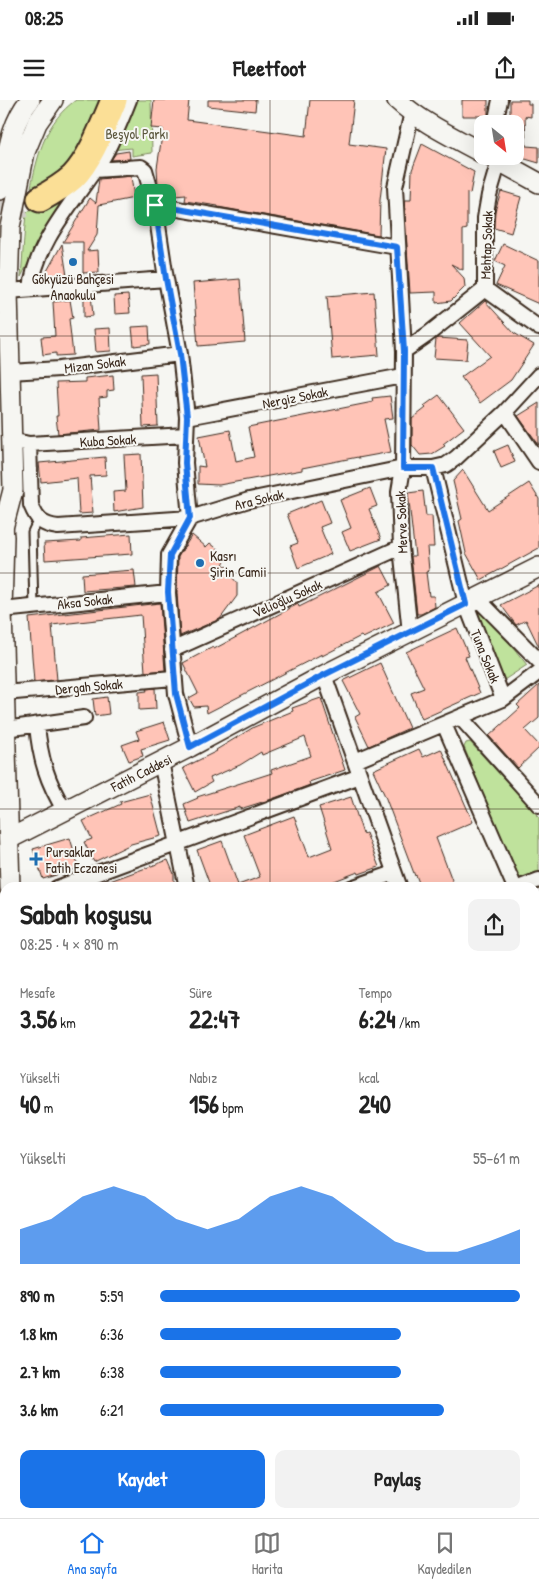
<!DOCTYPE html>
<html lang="tr">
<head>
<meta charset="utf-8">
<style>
  body { margin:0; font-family:"Patrick Hand",sans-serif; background:#f2f2f2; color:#222; height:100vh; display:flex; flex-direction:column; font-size:19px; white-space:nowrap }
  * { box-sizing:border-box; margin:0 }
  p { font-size:16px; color:#767676 }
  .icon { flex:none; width:28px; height:28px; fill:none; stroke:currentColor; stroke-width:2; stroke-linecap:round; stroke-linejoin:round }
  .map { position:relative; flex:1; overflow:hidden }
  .panel { position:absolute; left:0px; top:782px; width:540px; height:636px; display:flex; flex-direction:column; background:#fff; border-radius:15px 15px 0 0; box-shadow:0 5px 20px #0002 }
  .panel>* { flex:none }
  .needle { width:32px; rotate:150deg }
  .tools { position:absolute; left:474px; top:15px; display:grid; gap:10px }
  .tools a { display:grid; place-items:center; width:50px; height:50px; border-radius:10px; background:#fff; box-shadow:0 5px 20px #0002; font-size:25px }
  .pin { position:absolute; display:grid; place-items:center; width:42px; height:42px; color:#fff; margin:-21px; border-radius:10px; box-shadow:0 2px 8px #0006 }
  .round { display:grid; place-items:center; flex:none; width:52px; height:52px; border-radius:10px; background:#f2f2f2 }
  .overview { display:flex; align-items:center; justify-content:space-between; height:85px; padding:0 20px }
  h1 { font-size:28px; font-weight:700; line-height:38px }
  .figures { display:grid; grid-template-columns:repeat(3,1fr); gap:8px; height:85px; padding:5px 20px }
  .figures div { display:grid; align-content:center }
  .figures b { font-size:25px; font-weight:700 }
  .figures small { font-size:14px; font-weight:400 }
  .figures p { font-size:14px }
  .chart { height:140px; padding:10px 20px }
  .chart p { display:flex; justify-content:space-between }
  .chart svg { width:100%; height:90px; margin-top:5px; fill:#1a73e8; opacity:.7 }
  .primary-button { display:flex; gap:10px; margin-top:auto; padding:10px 20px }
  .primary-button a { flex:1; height:58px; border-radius:10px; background:#1a73e8; color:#fff; font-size:20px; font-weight:700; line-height:58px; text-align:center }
  .primary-button a+a { background:#f2f2f2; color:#222 }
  ul { padding:0 20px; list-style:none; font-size:16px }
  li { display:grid; grid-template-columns:80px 60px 1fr; align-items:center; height:38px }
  li i { height:12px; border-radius:6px; background:#1a73e8 }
  .status { display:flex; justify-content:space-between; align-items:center; height:35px; padding:0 25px; background:#fff; direction:ltr }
  .status svg { height:14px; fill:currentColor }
  header { display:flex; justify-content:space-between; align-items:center; height:65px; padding:0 20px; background:#fff; font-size:22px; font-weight:700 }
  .dock { display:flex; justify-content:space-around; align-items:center; height:70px; border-top:1px solid #e0e0e0; background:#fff; font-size:14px; color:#767676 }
  .dock a { display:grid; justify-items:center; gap:2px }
  .dock .on { color:#1a73e8 }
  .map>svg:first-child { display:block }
</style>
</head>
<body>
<div class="status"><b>08:25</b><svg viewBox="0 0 49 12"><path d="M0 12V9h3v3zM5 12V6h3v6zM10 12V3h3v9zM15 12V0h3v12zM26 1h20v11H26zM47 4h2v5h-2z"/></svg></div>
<header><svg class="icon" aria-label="menu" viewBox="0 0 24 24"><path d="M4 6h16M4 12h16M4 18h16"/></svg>Fleetfoot<svg class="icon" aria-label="share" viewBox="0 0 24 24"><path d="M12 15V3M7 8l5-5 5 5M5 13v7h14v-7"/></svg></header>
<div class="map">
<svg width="539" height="1418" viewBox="0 0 539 1418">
  <rect width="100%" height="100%" fill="#f6f6f2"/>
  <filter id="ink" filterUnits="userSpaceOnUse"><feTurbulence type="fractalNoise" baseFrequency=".02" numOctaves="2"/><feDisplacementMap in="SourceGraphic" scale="10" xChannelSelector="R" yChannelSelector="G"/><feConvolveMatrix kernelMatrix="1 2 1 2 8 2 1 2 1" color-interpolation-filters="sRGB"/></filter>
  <g filter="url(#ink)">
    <!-- green -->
    <path fill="#bfe29c" stroke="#7d865d" d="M76 0H102C91 26 77 68 50 82 45 85 37 85 31 87 38 53 46 21 76 0Z
      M135 0H151L152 53 132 56V48L111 50Z
      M68 96 48 124 21 177 26 112 45 107Z
      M476 511 486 513 527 565 504 580 475 514Z
      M470 642 539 717V772L518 781 464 647 466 643Z"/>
    <!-- building -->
    <path fill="#ffc4b7" stroke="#3b2a1e" d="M154 0H189L187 20 306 36 310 0H354L349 44 386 49 380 100 379 135 218 107V106L185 101 186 95 162 97 158 84 157 68 163 29 151 28Z
      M208 0H256L255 11 208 6Z
      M462 0H488V16H462Z
      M510 0H528V4H531V17L525 16 526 46 539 47V63L515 56V16H510Z
      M422 44 474 72 470 94 467 93V129L463 130V170L451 164 464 178 465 187 451 201 436 203V192L410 193 404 100H411L412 70Z
      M129 51 130 59 111 60 116 53Z
      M131 76 134 98 99 105 97 135 87 151 98 150 99 172 83 173V142H63L90 98 96 103 99 79Z
      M501 91 521 97 511 133 494 128 495 111Z
      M62 144 67 176 42 180Z
      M503 144 539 161V204L496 185 505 166 495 161Z
      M240 179 245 242 198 246 193 183Z
      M374 192 379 255 332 259 327 196Z
      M91 193 93 216 84 217V194Z
      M128 195 130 213 115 214 114 196Z
      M70 200 73 218 69 219 73 255 56 256V253L43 255 41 237 55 236 53 202Z
      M485 201 514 233 534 245 511 280 480 303 461 277 490 256 460 223Z
      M149 226 150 244 134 246 132 227Z
      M110 228 111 251 96 252 94 229Z
      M438 238 468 240 466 260 434 258 436 239Z
      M156 273 158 326 143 327 141 274Z
      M113 275 114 290 107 291V297L99 298 101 330 58 334 56 316H58L56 283 85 282V278Z
      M439 295 464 328 443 344 445 346 432 354 420 355 412 345V319L426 308 424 306Z
      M390 296 393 318 384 319 391 352 358 358V357L302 368V370L219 385 198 384V366L205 367 199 336 230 330 236 361 254 357 248 327 373 302 372 298Z
      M539 303V345L518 316Z
      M508 345 515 362 501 368 494 351Z
      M141 354 143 407 114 412 113 392 126 391 124 355Z
      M105 357 106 375 90 376 93 413 79 414 77 378 41 382 39 363Z
      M463 370 488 410 529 383 539 399V448L481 480 466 453 459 421 462 419 453 381Z
      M370 388 377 406 369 409 381 439 350 451 342 432 351 428 340 400Z
      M423 391 426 416H432L434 447H427L429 471 426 472 429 496H434L435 507 421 514H417L411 456H415L408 393Z
      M321 400 330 423 320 427 331 454 298 468 290 446 298 443 287 414Z
      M131 434 132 454 45 460 44 443 81 441V438Z
      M192 435 206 447 210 443 220 451 218 454 226 460 223 464 230 469 228 472 237 483V496L220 519 180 536 177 493 178 457Z
      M381 466 391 485 378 492 394 523 363 538 361 536 322 556V554L207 613 206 606 194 607 189 598 198 593 183 563 213 547 214 549 298 504 299 507Z
      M134 470 136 487 83 491 82 474Z
      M539 485V547L526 520 516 525 501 505Z
      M160 503 165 570 145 572 141 515 52 525 57 580 34 582 29 518Z
      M457 528 469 556 465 557 480 593 422 619 411 593 424 588 406 552Z
      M380 563 409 628 369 646 355 617 360 614 343 581Z
      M539 585V618L525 630 539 645V648L518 668 489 636 520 608 517 605Z
      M155 588 156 609 139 610V592L147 591 146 589Z
      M107 597 109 614 95 616 93 599Z
      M321 598 345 670 309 682 310 685 272 699 240 709V707L190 723 184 704 198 698 197 697 272 673 271 670 311 656 305 637 262 655 261 652 240 665 210 678 212 682 195 692 183 668 217 651 216 650 254 627 293 611 292 608Z
      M164 622 170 640 141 649 143 656 129 661 122 645 139 639 136 631Z
      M419 649 423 657 441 649 473 722 436 738 455 788H421L416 775 415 776 385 696 373 670Z
      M150 694 161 736 131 744 94 762 84 742 92 739 83 721 121 704 120 702Z
      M351 697 363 734 366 733 379 767 359 774 358 772 316 788H211L197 750 222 741 238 785 260 777 244 735 294 716 309 757 332 748 319 707Z
      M70 738 79 768 43 779 33 749Z
      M168 760 174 774V788H97L96 786Z"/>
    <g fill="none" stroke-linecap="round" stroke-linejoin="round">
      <!-- highway-tunnel -->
      <path stroke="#d1cdc8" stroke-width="25" stroke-dasharray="25 12" stroke-linecap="butt" d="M0 110 18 107 40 99"/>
      <!-- lane casing -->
      <g stroke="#3b2a1e" stroke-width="11">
        <path id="lane" d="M34 507 32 432 38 419"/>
      </g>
      <!-- street casing -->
      <g stroke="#3b2a1e" stroke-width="18">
        <path id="street" d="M495 24 500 0
          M94 70 141 67 145 70 155 105 166 179 180 254 187 317 185 363 190 418 169 455 168 493 176 594 190 647
          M155 105 397 147
          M31 189C35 142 77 98 102 59 113 41 121 20 129 0
          M485 189 539 228
          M8 191 166 179
          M404 251 427 235 485 189V118L489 95 499 61
          M10 272 59 269 180 254
          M505 312 539 362
          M187 317 403 276
          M20 342 29 344 186 335
          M29 344 31 405C37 420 42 425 58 427L190 418 249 400 403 368H433L446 365 456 358 505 312 539 275
          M433 368 466 504 503 599
          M477 498 539 561
          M2 510 168 493
          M410 533 401 447 399 392 403 368 404 251 395 87 412 12
          M172 550 401 447
          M324 575 400 788
          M4 593 173 578
          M460 617 539 705
          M444 624 515 788
          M37 625C40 658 47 682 65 711
          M5 629 84 618
          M355 661 503 599 539 572
          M161 662 187 788
          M57 788 360 676
          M351 788 394 773
          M518 788 539 780
          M535 1004 539 1003
          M535 1184 539 1192
          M535 1407 539 1411
          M337 1414 344 1418
          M114 1418 117 1414"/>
      </g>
      <!-- secondary casing -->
      <g stroke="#3b2a1e" stroke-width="22">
        <g id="secondary">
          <path d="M397 0C422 23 453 37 482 53"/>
          <path d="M490 56 539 83"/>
          <path d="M0 90C7 59 9 25 30 0"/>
          <path d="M2 416 4 437 2 510 10 788"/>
          <path d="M3 428 13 390 8 191 10 127 25 52 37 23 53 0"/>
          <path id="s1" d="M9 739 190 647 324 575 539 467"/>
          <path d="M535 896 539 895"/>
          <path d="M39 1414 40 1418"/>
          <path d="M10 1418V1414"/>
        </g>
      </g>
      <!-- highway casing -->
      <g stroke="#3b2a1e" stroke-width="29">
        <path id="highway" d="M40 99C51 93 63 86 73 77 91 59 104 23 114 0"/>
      </g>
      <!-- lane -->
      <use href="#lane" stroke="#f6f6f2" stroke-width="7"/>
      <!-- street -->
      <use href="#street" stroke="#f6f6f2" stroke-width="14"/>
      <!-- secondary -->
      <use href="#secondary" stroke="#f6f6f2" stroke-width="19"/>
      <!-- highway -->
      <use href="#highway" stroke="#fbdf96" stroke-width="25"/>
    </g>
  </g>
  <g fill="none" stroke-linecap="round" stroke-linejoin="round" filter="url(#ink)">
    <!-- route casing -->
    <g stroke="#fff" stroke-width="10">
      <path id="route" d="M155 105 397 147 404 251 403 368H433L466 504 324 575 190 647 176 594 168 492 170 455 190 418 185 363 187 317 180 254 166 179Z"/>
    </g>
    <!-- route -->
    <use href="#route" stroke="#1a73e8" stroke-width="6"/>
  </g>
  <!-- grid -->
  <path fill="none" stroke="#3b2a1e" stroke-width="1" stroke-opacity="0.55" d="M270 0V788M0 236H539M0 473H539M0 709H539M0 945H5M535 945H539M0 1182H5M535 1182H539M270 1414V1418"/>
  <!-- markers -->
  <g fill="#1f6fb2" stroke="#f6f6f2" stroke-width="2">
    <circle cx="73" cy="162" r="5"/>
    <circle cx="200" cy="463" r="5"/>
    <path d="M33.5 751.5h5v5h5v5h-5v5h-5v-5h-5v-5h5z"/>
  </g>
  <g text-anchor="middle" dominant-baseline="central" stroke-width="4" stroke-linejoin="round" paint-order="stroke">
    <!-- park labels -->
    <g font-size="14" fill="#5c583e" stroke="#f6f6f2">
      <text x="137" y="33">Beşyol Parkı</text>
    </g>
    <!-- street labels -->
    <g font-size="14" fill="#3b2a1e" stroke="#f6f6f2">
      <text transform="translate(486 145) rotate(-88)">Mehtap Sokak</text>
      <text transform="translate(95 264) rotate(-7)">Mizan Sokak</text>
      <text transform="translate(295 297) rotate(-11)">Nergiz Sokak</text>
      <text transform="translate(108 340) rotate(-3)">Kuba Sokak</text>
      <text transform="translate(259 399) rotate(-13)">Ara Sokak</text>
      <text transform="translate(401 422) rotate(-92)">Merve Sokak</text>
      <text transform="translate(287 498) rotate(-24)">Velioğlu Sokak</text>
      <text transform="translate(85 501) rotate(-6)">Aksa Sokak</text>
      <text transform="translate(486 556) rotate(68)">Tuna Sokak</text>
      <text transform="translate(89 586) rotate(-5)">Dergah Sokak</text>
      <text stroke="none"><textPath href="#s1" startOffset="148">Fatih Caddesi</textPath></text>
    </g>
    <!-- poi labels -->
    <g font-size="14" fill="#3b2a1e" stroke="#f6f6f2" text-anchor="start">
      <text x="73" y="178" text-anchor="middle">Gökyüzü Bahçesi<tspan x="73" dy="16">Anaokulu</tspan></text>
      <text x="210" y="455">Kasrı<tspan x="210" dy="16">Şirin Camii</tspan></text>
      <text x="46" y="751">Pursaklar<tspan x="46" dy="16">Fatih Eczanesi</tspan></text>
    </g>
  </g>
</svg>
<div class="tools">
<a><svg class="needle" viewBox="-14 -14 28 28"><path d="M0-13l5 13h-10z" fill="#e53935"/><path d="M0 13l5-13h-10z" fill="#767676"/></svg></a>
</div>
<div class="pin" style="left:155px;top:105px;background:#1e9e55"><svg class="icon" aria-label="arrive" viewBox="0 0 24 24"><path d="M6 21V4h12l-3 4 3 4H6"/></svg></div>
<section class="panel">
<div class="overview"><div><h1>Sabah koşusu</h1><p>08:25 · 4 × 890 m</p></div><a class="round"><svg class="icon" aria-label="share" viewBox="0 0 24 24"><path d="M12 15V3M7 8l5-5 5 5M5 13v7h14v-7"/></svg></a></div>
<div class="figures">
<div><p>Mesafe</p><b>3.56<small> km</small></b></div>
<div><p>Süre</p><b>22:47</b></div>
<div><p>Tempo</p><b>6:24<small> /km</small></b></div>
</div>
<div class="figures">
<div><p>Yükselti</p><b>40<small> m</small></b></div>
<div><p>Nabız</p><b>156<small> bpm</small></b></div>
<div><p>kcal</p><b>240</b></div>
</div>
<div class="chart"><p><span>Yükselti</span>55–61 m</p>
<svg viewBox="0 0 160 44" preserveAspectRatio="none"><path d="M0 44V27L10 22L20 11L30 6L40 11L50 22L60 27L70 22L80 11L90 6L100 11L110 22L120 33L130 38L140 38L150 33L160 27V44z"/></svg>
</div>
<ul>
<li><b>890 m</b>5:59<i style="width:100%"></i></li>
<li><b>1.8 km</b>6:36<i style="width:67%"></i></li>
<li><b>2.7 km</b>6:38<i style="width:67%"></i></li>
<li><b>3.6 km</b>6:21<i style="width:79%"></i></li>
</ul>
<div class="primary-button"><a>Kaydet</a><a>Paylaş</a></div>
</section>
</div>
<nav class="dock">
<a class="on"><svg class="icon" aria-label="home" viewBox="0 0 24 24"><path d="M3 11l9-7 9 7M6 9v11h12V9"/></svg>Ana sayfa</a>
<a><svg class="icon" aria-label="map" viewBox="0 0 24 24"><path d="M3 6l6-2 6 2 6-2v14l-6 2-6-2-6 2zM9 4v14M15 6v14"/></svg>Harita</a>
<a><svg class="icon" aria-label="saved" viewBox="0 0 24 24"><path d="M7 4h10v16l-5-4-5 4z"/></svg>Kaydedilen</a>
</nav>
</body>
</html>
